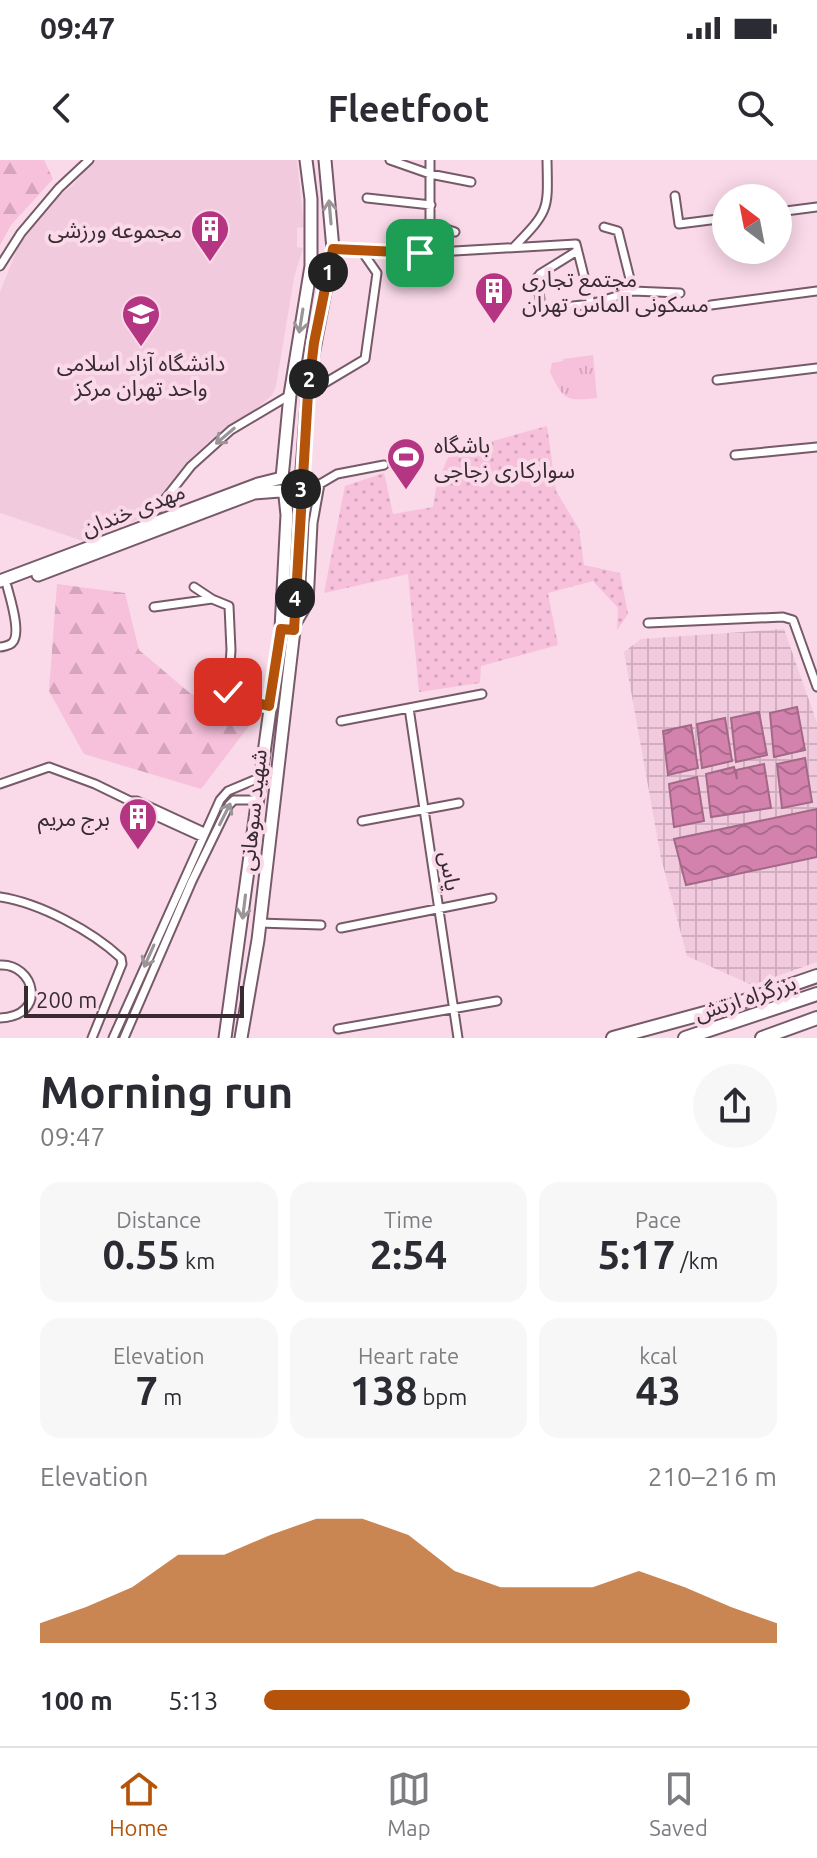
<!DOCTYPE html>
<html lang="en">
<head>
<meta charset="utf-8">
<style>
  body { margin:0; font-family:Ubuntu,"Noto Sans Arabic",sans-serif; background:#f7f7f7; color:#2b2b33; height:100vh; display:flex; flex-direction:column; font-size:30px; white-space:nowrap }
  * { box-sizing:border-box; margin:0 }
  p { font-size:26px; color:#7c7c81 }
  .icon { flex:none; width:44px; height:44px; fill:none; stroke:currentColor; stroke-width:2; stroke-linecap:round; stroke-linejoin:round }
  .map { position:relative; height:878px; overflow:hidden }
  .sheet { display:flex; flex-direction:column; background:#fff; flex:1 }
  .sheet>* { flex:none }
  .needle { width:52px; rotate:328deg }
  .buttons { position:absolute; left:712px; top:24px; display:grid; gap:16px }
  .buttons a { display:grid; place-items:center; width:80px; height:80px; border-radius:50%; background:#fff; box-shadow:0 4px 20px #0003; font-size:40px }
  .scale { position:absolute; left:24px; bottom:20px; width:220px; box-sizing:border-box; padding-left:8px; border:4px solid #372b31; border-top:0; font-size:22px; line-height:28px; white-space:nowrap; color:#372b31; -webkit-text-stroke:6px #fad9e9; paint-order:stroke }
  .pin { position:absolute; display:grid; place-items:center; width:68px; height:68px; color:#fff; margin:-34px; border-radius:16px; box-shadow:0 4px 12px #0006 }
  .km { position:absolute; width:40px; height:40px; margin:-20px; border-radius:50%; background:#222; color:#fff; font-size:22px; line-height:40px; text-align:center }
  .round { display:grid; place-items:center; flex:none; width:84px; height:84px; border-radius:42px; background:#f7f7f7 }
  .head { display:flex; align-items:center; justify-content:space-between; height:136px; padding:0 40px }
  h1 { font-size:44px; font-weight:700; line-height:60px }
  .figures { display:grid; grid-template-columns:repeat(3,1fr); gap:12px; height:136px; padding:8px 40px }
  .figures div { display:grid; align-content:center; border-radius:20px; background:#f7f7f7; text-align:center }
  .figures b { font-size:40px; font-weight:700 }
  .figures small { font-size:22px; font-weight:400 }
  .figures p { font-size:22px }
  .chart { height:224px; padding:16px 40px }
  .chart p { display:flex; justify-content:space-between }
  .chart svg { width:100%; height:144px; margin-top:8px; fill:#b45309; opacity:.7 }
  ul { padding:0 40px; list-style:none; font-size:26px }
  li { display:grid; grid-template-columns:128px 96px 1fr; align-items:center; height:60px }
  li i { height:20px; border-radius:10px; background:#b45309 }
  .status { display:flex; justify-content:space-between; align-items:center; height:56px; padding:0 40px; background:#fff; direction:ltr }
  .status svg { height:22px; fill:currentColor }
  header { display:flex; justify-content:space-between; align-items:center; height:104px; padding:0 40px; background:#fff; font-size:36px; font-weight:700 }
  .tab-bar { display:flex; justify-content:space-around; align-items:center; height:112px; border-top:2px solid #e1e1e2; background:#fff; font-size:22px; color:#7c7c81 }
  .tab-bar a { display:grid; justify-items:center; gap:4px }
  .tab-bar .selected { color:#b45309 }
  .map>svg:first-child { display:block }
</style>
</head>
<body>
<div class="status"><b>09:47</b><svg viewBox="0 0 49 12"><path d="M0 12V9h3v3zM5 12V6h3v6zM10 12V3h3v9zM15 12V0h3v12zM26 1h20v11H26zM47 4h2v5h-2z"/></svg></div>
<header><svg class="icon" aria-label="back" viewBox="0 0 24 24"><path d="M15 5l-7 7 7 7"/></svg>Fleetfoot<svg class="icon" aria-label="search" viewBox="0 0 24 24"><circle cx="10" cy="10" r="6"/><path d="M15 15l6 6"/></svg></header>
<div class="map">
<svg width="817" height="878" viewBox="0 0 817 878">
  <defs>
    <pattern id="industrial-grid" width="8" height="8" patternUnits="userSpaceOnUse" patternTransform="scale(2)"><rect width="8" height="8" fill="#f2cade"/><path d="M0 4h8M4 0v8" fill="none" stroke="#d0aebf"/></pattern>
    <pattern id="grass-tufts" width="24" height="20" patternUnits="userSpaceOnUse" patternTransform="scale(2)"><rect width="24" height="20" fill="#f7c0db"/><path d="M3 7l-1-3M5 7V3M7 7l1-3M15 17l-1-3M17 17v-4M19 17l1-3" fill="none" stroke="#d4a5bc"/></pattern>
    <pattern id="forest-firs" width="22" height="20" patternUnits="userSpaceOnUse" patternTransform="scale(2)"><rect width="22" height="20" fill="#f7c0db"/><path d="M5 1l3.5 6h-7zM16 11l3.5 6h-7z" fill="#d4a5bc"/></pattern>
    <pattern id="garden-dots" width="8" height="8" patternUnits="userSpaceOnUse" patternTransform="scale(2)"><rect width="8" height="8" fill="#f7c0db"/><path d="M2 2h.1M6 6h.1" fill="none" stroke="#d4a5bc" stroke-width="1.8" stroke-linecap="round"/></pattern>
    <pattern id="water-waves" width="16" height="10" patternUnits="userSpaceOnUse" patternTransform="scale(2)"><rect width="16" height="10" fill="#d282ac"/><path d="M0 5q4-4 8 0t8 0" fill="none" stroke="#ab6b8d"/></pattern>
  </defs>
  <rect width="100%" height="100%" fill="#fad9e9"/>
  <!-- built -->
  <path fill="#f2cade" d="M94 0H297L304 67 297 68V87L303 88 294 118 276 226 272 235 251 253 206 284 185 304 148 355 86 382 0 353V132L18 87 51 42 73 25Z"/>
  <!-- industrial -->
  <path fill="url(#industrial-grid)" d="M784 469 817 563V802L752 825 687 796 661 698 624 492 641 479Z"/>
  <!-- grass -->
  <path fill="url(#grass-tufts)" d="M593 195 597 238C566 241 564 241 550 212L552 203 563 201V199Z"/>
  <!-- forest -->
  <path fill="url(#forest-firs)" d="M0 0H44L53 19 11 65 0 85Z
    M57 424 125 433 139 490 191 534 255 558 201 629 84 594 49 531Z"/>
  <!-- garden -->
  <path fill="url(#garden-dots)" d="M547 266 556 331 579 369 584 405 620 413 628 454 617 470 618 448 593 421 548 433 558 485 481 506 480 523 419 532 408 414 324 433 345 326 384 313 393 354 433 347 437 323 450 293Z"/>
  <!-- water -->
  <path fill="url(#water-waves)" stroke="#a46887" stroke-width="2" d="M797 547 805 590 774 597 770 553Z
    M759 552 767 595 736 602 731 558Z
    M725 558 732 601 702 608 697 564Z
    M691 565 698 608 668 615 663 571Z
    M805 598 812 642 782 648 777 604Z
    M764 604 771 648 711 657 706 614 734 607 737 619 736 610Z
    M697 617 704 661 674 667 669 624Z
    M817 649V697L686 725 674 679Z"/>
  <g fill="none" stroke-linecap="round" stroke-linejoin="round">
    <!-- minor casing -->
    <g stroke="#765a68" stroke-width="11">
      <path id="minor" d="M390 0 430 14 471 22
        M675 36 679 64 726 58
        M367 38 431 45
        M778 52 817 47
        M429 63 455 72
        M604 67 618 71 633 131
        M514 87C550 50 548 50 547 0
        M333 89 420 93 576 84 591 144
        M420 93 430 59V0
        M0 106 21 73 59 28 89 0
        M540 139 536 119 540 114 577 91
        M711 145 817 131
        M573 146 591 144 633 131 680 133
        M717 220 817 208
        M308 233 365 199 377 113 361 90
        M735 295 817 287
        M147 362 191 306 231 270 290 235
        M194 427 212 439
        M154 447 212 439 229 446 231 490 228 532 233 537 269 546
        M648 463 783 457 793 460 817 527
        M295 467 309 443 313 363 320 324 337 314 384 305
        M0 487C3 487 10 485 12 483 22 474 10 438 7 426
        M409 548 458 878
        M341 561 482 534
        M0 624 49 607 95 624 130 641 134 646 202 677
        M130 641H137L204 672
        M362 661 459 643
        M0 737C40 743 92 771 121 798L122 804 92 878
        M259 763 321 765
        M341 768 492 738
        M0 805C34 803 49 856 0 858
        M338 869 497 841
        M113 878 220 640 228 631 259 618
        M124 878 192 721 229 645 234 640H257"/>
    </g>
    <!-- secondary casing -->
    <g stroke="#765a68" stroke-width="15">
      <path id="secondary" d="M301 323 309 216 333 89 325 0
        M38 415 254 333 280 331
        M0 421 258 324 282 318 290 235 311 106V39L306 0
        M225 878 281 469 287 355 285 336
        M241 878 258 780 294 470 301 329"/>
    </g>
    <!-- primary casing -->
    <g stroke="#765a68" stroke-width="16">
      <path id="primary" d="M613 878 727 847 817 816"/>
    </g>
    <!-- trunk casing -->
    <g stroke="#765a68" stroke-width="16">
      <path id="trunk" d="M627 878H629
        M685 878 817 834
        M762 878 817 858"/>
    </g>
    <!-- minor -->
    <use href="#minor" stroke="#fff" stroke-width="7"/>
    <!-- secondary -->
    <use href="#secondary" stroke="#fff" stroke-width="11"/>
    <!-- primary -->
    <use href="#primary" stroke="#fff" stroke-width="12"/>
    <!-- trunk -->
    <use href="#trunk" stroke="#fff" stroke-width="12"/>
  </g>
  <!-- one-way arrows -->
  <defs><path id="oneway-shaft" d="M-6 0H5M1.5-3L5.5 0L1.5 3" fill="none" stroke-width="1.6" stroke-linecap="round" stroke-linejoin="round" transform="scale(2)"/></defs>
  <g stroke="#9b9598">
    <use href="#oneway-shaft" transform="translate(330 52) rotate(-95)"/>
    <use href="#oneway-shaft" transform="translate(301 161) rotate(99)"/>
    <use href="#oneway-shaft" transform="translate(225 276) rotate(140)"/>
    <use href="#oneway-shaft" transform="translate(225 654) rotate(-63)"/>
    <use href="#oneway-shaft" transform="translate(244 747) rotate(97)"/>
    <use href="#oneway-shaft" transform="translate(149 796) rotate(114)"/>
  </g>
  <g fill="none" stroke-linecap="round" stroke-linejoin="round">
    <!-- route casing -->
    <g stroke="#fff" stroke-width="16">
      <path id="route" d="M228 532 233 537 269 546 281 469 294 470 308 233 314 183 333 89 420 93"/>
    </g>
    <!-- route -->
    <use href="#route" stroke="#b45309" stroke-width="10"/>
  </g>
  <!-- icons -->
  <defs>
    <g id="building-pin" transform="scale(2)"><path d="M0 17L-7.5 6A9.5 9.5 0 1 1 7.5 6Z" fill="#b43582" stroke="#fad9e9"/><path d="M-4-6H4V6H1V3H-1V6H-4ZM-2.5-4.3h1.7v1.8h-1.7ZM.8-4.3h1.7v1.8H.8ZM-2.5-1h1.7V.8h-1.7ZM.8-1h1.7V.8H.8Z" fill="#fff"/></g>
    <g id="university-pin" transform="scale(2)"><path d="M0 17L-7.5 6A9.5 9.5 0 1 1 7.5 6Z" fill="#b43582" stroke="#fad9e9"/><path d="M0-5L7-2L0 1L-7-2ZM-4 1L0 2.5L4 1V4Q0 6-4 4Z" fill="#fff"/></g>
    <g id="stadium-pin" transform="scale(2)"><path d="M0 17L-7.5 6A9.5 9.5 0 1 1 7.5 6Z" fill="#b43582" stroke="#fad9e9"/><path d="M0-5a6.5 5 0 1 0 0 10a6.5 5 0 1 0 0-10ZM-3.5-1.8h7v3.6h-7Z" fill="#fff"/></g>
  </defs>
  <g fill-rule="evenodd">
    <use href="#building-pin" x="210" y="69"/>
    <use href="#building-pin" x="494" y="131"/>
    <use href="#university-pin" x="141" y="154"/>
    <use href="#stadium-pin" x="406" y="297"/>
    <use href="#building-pin" x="138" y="657"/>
  </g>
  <g text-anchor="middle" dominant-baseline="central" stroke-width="8" stroke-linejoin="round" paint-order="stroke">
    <!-- poi labels -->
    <g font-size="22" fill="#372b31" stroke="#fad9e9" text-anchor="end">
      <text x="182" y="69">مجموعه ورزشی</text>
      <text x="522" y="118" text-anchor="start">مجتمع تجاری<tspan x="522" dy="25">مسکونی الماس تهران</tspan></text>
      <text x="141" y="202" text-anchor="middle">دانشگاه آزاد اسلامی<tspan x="141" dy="25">واحد تهران مرکز</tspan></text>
      <text x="434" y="284" text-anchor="start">باشگاه<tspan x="434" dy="25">سواركاری زجاجی</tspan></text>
      <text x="110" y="657">برج مریم</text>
    </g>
    <!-- street labels -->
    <g font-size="22" fill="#372b31" stroke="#fad9e9">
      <text transform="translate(133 349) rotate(-21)">مهدی خندان</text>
      <text transform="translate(252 650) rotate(-84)">شهید سوهانی</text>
      <text transform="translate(451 711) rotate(81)">یاس</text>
      <text transform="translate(745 837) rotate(-18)">بزرگراه ارتش</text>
    </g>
  </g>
</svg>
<div class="buttons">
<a><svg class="needle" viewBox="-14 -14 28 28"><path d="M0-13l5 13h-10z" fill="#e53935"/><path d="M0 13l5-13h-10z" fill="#7c7c81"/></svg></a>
</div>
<div class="scale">200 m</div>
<div class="pin" style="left:420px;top:93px;background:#1e9e55"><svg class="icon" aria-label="arrive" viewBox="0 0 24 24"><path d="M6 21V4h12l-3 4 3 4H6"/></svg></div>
<div class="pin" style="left:228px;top:532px;background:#d93025"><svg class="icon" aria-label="check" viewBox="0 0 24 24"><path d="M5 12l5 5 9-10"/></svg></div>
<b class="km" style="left:328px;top:112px">1</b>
<b class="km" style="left:309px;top:219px">2</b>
<b class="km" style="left:301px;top:329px">3</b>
<b class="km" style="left:295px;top:438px">4</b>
</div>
<section class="sheet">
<div class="head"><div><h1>Morning run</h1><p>09:47</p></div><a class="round"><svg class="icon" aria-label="share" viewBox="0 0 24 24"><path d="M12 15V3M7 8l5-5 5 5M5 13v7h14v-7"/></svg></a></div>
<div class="figures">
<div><p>Distance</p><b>0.55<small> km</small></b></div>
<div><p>Time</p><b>2:54</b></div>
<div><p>Pace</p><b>5:17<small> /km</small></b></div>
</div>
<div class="figures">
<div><p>Elevation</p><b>7<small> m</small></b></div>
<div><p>Heart rate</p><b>138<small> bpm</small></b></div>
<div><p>kcal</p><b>43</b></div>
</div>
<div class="chart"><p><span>Elevation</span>210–216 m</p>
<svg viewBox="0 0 160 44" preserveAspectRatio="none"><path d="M0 44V38L10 33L20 27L30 17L40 17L50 11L60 6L70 6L80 11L90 22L100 27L110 27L120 27L130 22L140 27L150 33L160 38V44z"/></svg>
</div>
<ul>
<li><b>100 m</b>5:13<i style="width:83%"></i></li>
</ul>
</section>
<nav class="tab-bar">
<a class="selected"><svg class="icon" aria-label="home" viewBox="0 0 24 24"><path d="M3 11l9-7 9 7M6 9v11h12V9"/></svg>Home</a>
<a><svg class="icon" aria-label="map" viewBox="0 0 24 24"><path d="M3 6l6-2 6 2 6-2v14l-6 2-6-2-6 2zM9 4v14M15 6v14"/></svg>Map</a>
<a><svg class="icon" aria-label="saved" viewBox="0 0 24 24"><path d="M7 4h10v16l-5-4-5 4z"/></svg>Saved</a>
</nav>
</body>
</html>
